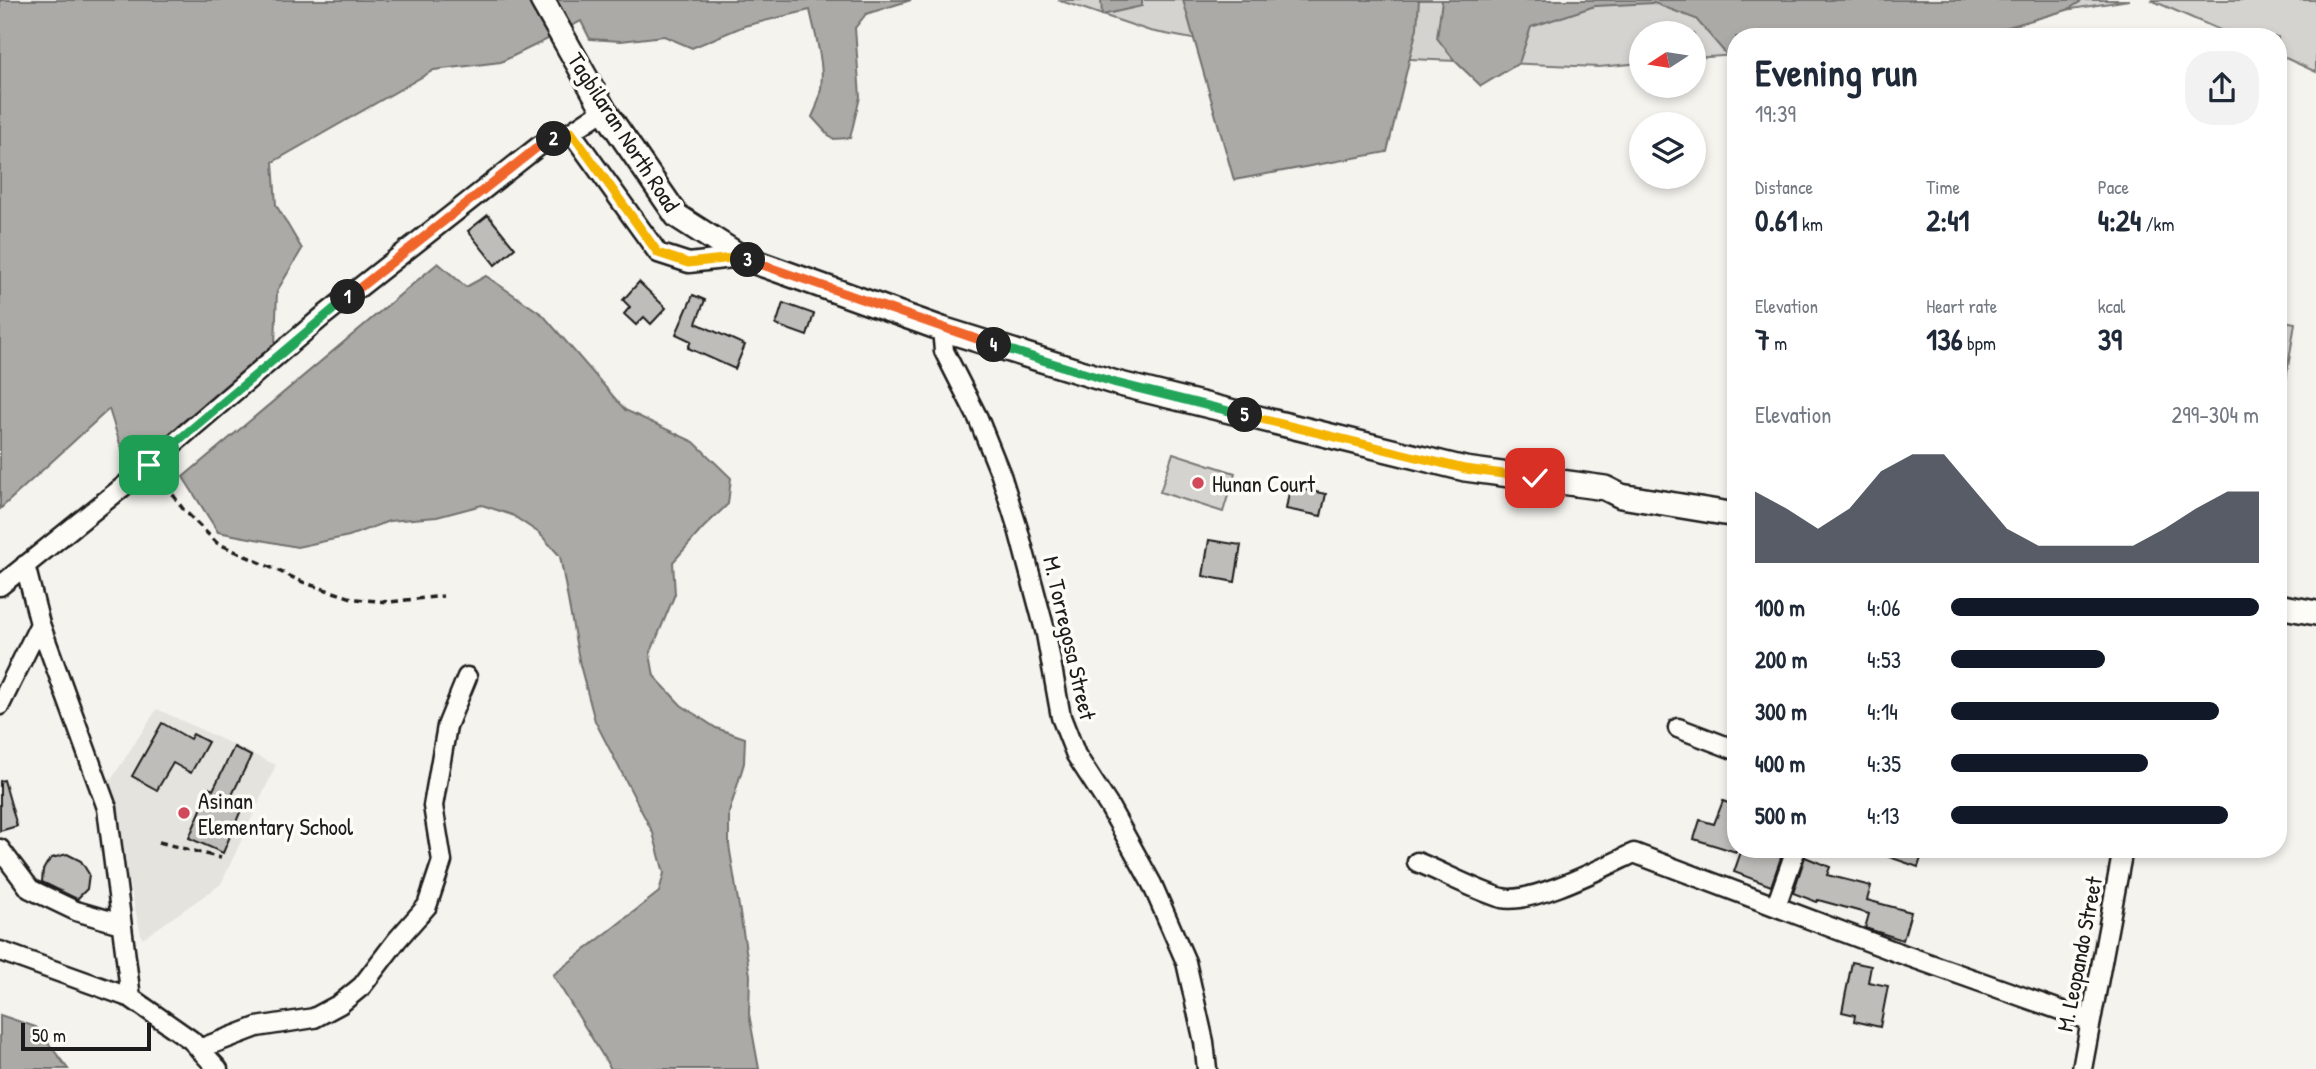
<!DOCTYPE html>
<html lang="en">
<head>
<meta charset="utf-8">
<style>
  body { margin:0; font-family:"Patrick Hand",sans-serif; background:#f2f2f3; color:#1f2937; height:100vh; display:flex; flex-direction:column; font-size:26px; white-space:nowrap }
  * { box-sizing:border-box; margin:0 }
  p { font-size:23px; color:#747a83 }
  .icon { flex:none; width:38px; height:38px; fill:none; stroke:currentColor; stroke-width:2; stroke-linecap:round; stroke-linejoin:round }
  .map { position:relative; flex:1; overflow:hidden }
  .side { position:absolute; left:1727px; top:28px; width:560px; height:830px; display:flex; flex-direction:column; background:#fff; border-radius:28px; box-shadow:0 4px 10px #0003 }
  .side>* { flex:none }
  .needle { width:46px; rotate:258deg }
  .buttons { position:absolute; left:1629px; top:21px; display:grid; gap:14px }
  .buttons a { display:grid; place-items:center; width:77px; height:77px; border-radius:50%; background:#fff; box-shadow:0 4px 10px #0003; font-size:35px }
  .scale { position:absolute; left:21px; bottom:18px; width:130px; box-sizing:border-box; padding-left:7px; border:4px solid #1c1c1c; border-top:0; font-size:19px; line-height:24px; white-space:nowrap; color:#1c1c1c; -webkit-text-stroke:5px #fdfcf7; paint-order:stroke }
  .pin { position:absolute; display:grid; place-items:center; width:60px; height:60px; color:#fff; margin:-30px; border-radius:14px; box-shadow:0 4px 10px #0006 }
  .km { position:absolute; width:35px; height:35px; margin:-18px; border-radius:50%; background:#222; color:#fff; font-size:19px; line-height:35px; text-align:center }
  .round { display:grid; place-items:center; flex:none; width:74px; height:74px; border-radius:28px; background:#f2f2f3 }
  .overview { display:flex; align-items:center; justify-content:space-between; height:119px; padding:0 28px }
  h1 { font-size:38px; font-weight:700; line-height:52px }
  .figures { display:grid; grid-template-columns:repeat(3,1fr); gap:10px; height:119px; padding:7px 28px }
  .figures div { display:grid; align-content:center }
  .figures b { font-size:30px; font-weight:700 }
  .figures small { font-size:19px; font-weight:400 }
  .figures p { font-size:19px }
  .chart { height:196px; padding:14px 28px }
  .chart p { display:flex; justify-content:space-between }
  .chart svg { width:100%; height:126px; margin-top:7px; fill:#111827; opacity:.7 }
  ul { padding:0 28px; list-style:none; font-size:23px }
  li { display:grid; grid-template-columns:112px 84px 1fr; align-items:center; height:52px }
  li i { height:18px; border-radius:9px; background:#111827 }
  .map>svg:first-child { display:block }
</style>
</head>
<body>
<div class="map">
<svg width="2316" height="1069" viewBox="0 0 2316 1069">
  <rect width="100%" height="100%" fill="#f4f3ee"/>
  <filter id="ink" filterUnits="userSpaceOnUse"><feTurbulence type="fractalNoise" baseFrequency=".0143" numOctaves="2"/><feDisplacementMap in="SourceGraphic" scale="14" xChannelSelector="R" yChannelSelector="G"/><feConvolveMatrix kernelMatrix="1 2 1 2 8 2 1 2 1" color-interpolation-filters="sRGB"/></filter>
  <g filter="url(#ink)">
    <!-- built -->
    <path fill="#e4e3de" d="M157 709 276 765 221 884 142 939 107 786Z"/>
    <!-- green -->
    <path fill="#d4d3cf" stroke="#787876" stroke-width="2" d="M1058 0H2129L1895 37H1736V55L1694 58V33H1642L1641 63 1599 67 1267 53 1150 31Z
      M2151 0H2316V72L2279 55 2278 37H2236Z
      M2279 320 2295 323 2279 424 2278 320Z
      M1173 453 1235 473 1223 512 1160 492Z"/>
    <!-- water -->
    <path fill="#abaaa6" stroke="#72716f" stroke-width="2" d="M0 0H532L552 37 501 62 434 70 273 162 276 205 302 249 277 291 275 345 131 479 109 409 0 509Z
      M534 0H911L866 14 855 28 860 97 850 138 832 139 812 117C831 80 818 48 810 10L744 26 692 48 664 36 621 41 590 39 581 21 552 36Z
      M1101 0H1142V6L1102 15Z
      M1183 0H1419L1417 28 1387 152 1234 180Z
      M1442 0H2083L2067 10 1973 37H1736V57L1727 55 1696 19 1654 3 1595 6 1531 27 1519 63 1481 86 1455 61 1437 38Z
      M438 263 466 287 486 276 543 315 625 410 694 442 731 478 728 504 703 528 673 562 675 594 650 654 654 676 681 705 716 728 745 738 744 763 729 813V845L750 975 749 1014 759 1069H611L553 975 659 892 664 873 653 833 595 721 580 665 560 556 539 533 512 515 482 505 437 517 389 521 349 536 297 547 218 532 183 477Z
      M0 1015 36 1027 68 1069H0Z"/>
    <!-- building -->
    <path fill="#bebdba" stroke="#1c1c1c" stroke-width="2" d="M488 215 515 248 495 265 468 231Z
      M639 282 666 308 651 324 644 317 636 325 624 314 630 307 623 300Z
      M693 295 705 300 696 323 745 345 735 369 688 348 691 341 676 334Z
      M783 303 814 314 807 336 776 325Z
      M1290 487 1326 494 1321 516 1286 509Z
      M1209 540 1241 545 1235 582 1203 576Z
      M162 723 190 739 193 734 208 742 191 773 173 763 157 790 132 776Z
      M234 747 251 756 231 797 244 803 223 853 189 838 210 788 213 790Z
      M4 780 17 826 0 831V781Z
      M1723 801 1736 806V852L1694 839 1700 820 1714 824Z
      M1742 849H1784L1771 886 1734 872Z
      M1873 849H1924L1918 867 1872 851Z
      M67 854 81 861 89 874 87 889 77 899 42 882 43 870 47 863 52 858Z
      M1805 857 1830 867 1827 875 1871 886 1867 900 1911 912 1903 940 1865 928 1869 914 1818 900 1817 902 1793 893Z
      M1852 962 1871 966 1868 982 1888 986 1880 1027 1854 1021 1855 1015 1842 1012Z"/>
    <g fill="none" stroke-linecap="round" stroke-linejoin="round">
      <!-- minor casing -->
      <g stroke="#1c1c1c" stroke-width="23">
        <path id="minor" d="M571 132 658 253 689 263 741 257
          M942 329 944 351 978 418 1001 475 1018 529 1046 634 1061 717 1076 755 1109 806 1152 884 1186 962 1204 1042 1207 1069
          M25 565 40 624 107 808 131 998
          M0 586 124 486 322 317 539 146 571 132 604 110
          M0 705 40 624
          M1678 728 1736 750
          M0 849 30 889 76 911 121 924
          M1417 862C1442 872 1477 891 1502 898 1531 905 1606 866 1634 853L1899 953 2091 1021
          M1776 906 1796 849
          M0 951 131 998 191 1040 218 1069
          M199 1049 257 1027 314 1018 340 1004 362 986 397 940 427 906 442 861 433 806 447 726 467 677
          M2082 1069 2123 849"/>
      </g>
      <!-- major casing -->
      <g stroke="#1c1c1c" stroke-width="28">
        <path id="major" d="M542 0 604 110 677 216 741 257 942 329 1116 383 1465 469 1605 488 1621 496 1736 515
          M2278 606 2316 613"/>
      </g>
      <!-- path -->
      <path stroke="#1c1c1c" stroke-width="3.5" stroke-dasharray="7 5" stroke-linecap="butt" d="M159 475 183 509 217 543 305 583 355 599 389 602 443 596
        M159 842 221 858"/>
      <!-- minor -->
      <use href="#minor" stroke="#fdfcf7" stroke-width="18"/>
      <!-- major -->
      <use href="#major" stroke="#fdfcf7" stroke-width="23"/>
    </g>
  </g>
  <g fill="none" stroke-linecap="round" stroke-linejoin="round" filter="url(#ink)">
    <!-- split-1 casing -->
    <g stroke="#fff" stroke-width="14">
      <path id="split-1" d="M149 465 348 297"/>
    </g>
    <!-- split-2 casing -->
    <g stroke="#fff" stroke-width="14">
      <path id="split-2" d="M348 297 539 146 554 139"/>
    </g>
    <!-- split-3 casing -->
    <g stroke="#fff" stroke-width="14">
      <path id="split-3" d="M554 139 571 132 658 253 688 263 741 257 748 260"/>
    </g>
    <!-- split-4 casing -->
    <g stroke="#fff" stroke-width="14">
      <path id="split-4" d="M748 260 994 345"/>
    </g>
    <!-- split-5 casing -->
    <g stroke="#fff" stroke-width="14">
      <path id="split-5" d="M994 345 1116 383 1245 415"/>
    </g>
    <!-- split-6 casing -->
    <g stroke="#fff" stroke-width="14">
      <path id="split-6" d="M1245 415 1465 469 1535 478"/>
    </g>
    <!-- split-1 -->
    <use href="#split-1" stroke="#22a559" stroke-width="9"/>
    <!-- split-2 -->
    <use href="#split-2" stroke="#f0652b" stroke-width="9"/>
    <!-- split-3 -->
    <use href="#split-3" stroke="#f5b400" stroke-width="9"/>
    <!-- split-4 -->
    <use href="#split-4" stroke="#f0652b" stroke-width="9"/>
    <!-- split-5 -->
    <use href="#split-5" stroke="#22a559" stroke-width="9"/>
    <!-- split-6 -->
    <use href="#split-6" stroke="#f5b400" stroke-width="9"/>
  </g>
  <!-- markers -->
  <g fill="#d1495b" stroke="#fdfcf7" stroke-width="2.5">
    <circle cx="1198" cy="483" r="7"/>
    <circle cx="184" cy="813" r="7"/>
  </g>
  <g text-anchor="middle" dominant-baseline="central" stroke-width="7" stroke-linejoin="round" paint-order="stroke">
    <!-- street labels -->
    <g font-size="23" fill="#1c1c1c" stroke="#fdfcf7">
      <text transform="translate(624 132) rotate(57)">Tagbilaran North Road</text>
      <text transform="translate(1070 638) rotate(77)">M. Torregosa Street</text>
      <text transform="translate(2079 954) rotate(-79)">M. Leopando Street</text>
    </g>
    <!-- poi labels -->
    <g font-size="23" fill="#1c1c1c" stroke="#fdfcf7" text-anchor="start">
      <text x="1212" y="483">Hunan Court</text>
      <text x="198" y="800">Asinan<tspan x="198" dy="26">Elementary School</tspan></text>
    </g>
  </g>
</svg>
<div class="buttons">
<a><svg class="needle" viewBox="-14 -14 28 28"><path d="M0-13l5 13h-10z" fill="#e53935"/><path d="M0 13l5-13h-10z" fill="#747a83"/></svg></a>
<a><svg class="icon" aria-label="layers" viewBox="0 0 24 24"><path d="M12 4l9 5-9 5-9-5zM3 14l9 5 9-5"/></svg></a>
</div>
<div class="scale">50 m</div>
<div class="pin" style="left:149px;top:465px;background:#1e9e55"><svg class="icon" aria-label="arrive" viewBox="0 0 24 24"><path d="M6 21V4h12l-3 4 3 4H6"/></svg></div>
<div class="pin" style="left:1535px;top:478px;background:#d93025"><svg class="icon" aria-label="check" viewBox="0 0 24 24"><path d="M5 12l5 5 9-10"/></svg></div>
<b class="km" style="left:348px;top:297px">1</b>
<b class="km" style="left:554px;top:139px">2</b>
<b class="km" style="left:748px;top:260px">3</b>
<b class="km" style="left:994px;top:345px">4</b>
<b class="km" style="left:1245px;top:415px">5</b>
<section class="side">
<div class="overview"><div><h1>Evening run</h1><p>19:39</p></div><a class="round"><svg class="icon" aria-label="share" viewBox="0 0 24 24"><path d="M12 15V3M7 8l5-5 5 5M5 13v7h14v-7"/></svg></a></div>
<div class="figures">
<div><p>Distance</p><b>0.61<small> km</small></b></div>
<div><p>Time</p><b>2:41</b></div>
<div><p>Pace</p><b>4:24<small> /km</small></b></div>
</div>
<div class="figures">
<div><p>Elevation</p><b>7<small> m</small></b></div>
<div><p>Heart rate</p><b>136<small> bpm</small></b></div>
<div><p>kcal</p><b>39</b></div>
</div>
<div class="chart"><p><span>Elevation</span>299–304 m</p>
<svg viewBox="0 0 160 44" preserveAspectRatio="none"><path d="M0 44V19L10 25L20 32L30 25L40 12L50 6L60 6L70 19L80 32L90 38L100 38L110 38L120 38L130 32L140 25L150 19L160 19V44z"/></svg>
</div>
<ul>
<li><b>100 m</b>4:06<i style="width:100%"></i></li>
<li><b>200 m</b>4:53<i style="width:50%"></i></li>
<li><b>300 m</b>4:14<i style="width:87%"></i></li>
<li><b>400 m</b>4:35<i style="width:64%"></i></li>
<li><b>500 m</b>4:13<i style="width:90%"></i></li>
</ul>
</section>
</div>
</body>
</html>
